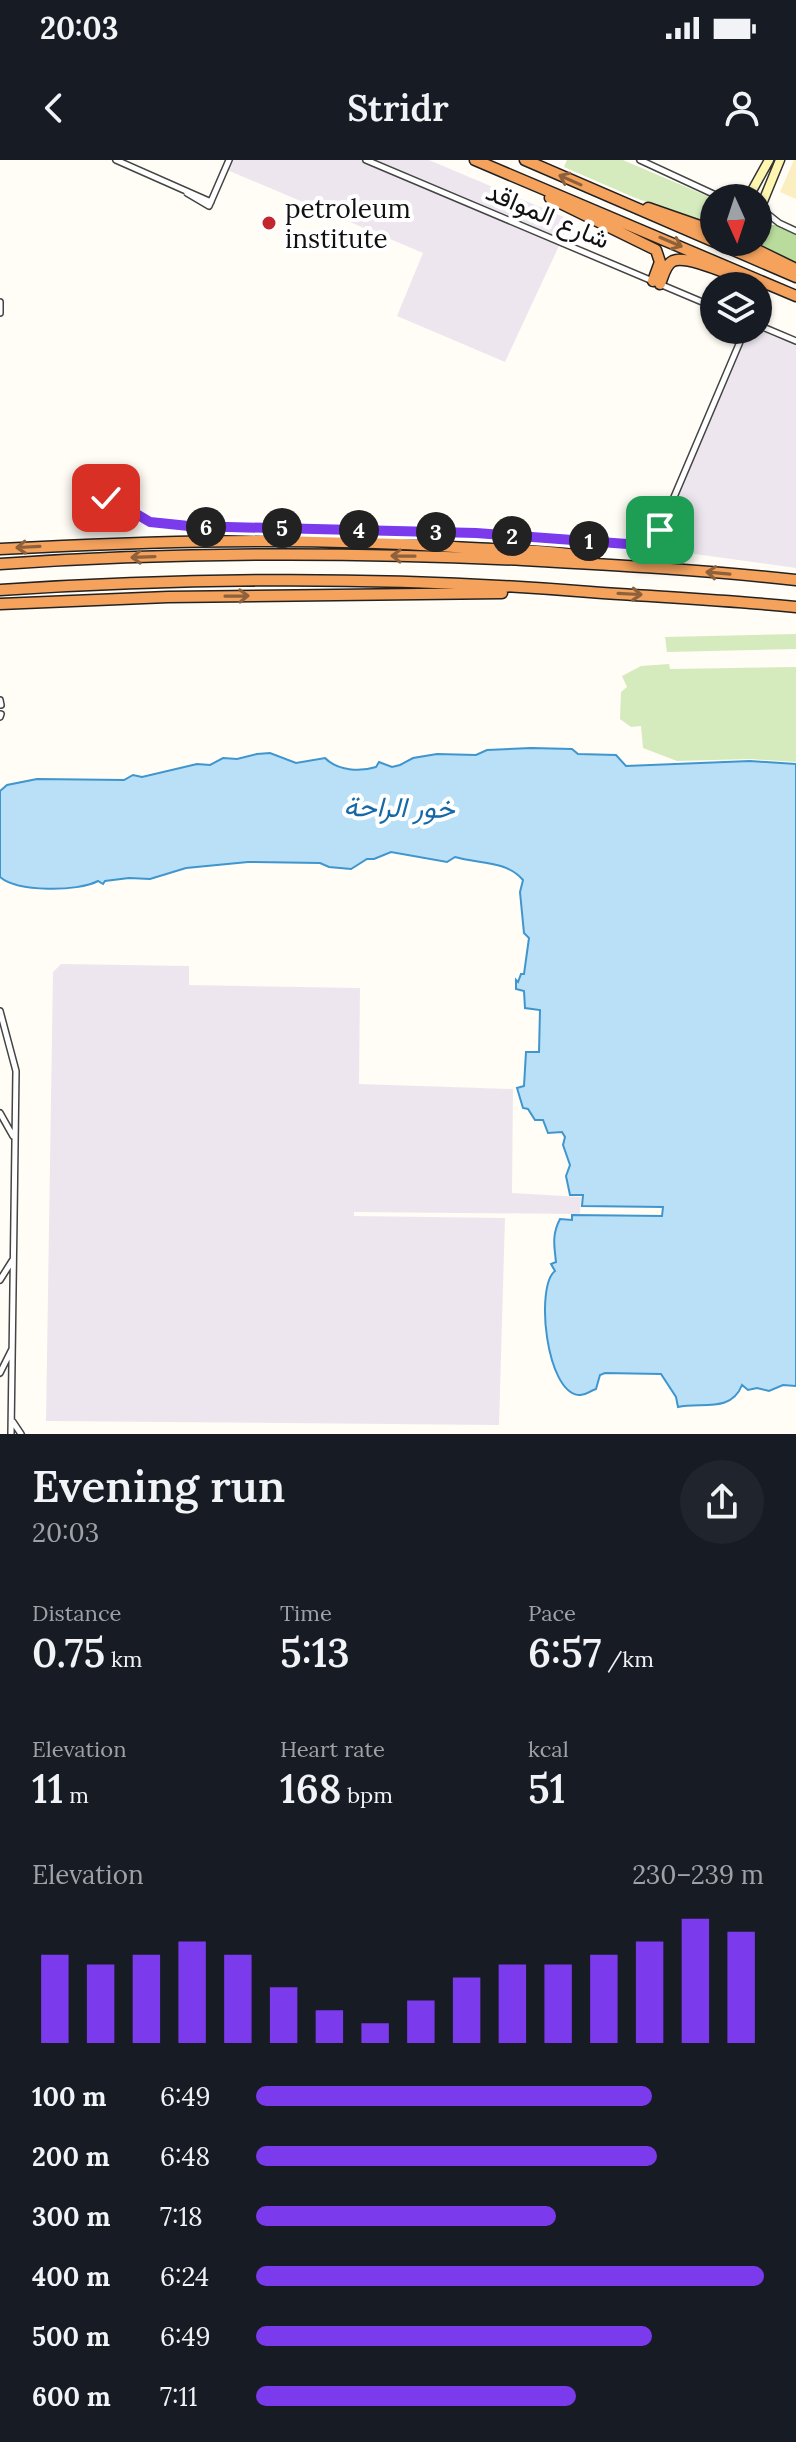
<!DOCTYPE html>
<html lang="en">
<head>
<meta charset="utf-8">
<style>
  body { margin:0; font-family:Lora,Vazirmatn,serif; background:#20242c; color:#f1f3f6; height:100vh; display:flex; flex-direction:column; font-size:30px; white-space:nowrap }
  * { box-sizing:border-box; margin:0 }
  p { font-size:26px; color:#9ea1a6 }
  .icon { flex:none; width:44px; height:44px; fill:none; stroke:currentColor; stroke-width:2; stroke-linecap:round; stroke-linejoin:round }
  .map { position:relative; height:1274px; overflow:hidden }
  .details { display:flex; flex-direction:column; background:#171b24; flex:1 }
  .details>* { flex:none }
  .needle { width:52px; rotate:177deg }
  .buttons { position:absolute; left:700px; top:24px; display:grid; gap:16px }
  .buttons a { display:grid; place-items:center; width:72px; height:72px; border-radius:50%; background:#171b24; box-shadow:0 2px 6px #0004; font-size:40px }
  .pin { position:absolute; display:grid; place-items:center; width:68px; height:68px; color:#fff; margin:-34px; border-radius:16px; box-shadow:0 4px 12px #0006 }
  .km { position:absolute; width:40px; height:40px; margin:-20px; border-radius:50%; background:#222; color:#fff; font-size:22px; line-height:40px; text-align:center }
  .round { display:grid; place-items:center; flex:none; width:84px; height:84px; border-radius:42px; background:#20242c }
  .headline { display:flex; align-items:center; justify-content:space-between; height:136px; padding:0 32px }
  h1 { font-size:44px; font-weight:600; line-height:60px }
  .stats { display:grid; grid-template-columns:repeat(3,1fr); gap:12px; height:136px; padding:8px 32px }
  .stats div { display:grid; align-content:center }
  .stats b { font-size:40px; font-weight:600 }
  .stats small { font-size:22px; font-weight:400 }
  .stats p { font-size:22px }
  .chart { height:224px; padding:16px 32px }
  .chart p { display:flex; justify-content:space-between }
  .chart svg { width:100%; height:144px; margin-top:8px; stroke:#7c3aed; stroke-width:6 }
  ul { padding:0 32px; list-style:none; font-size:26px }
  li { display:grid; grid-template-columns:128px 96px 1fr; align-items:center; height:60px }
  li i { height:20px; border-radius:10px; background:#7c3aed }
  .status { display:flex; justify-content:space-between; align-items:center; height:56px; padding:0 40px; background:#171b24; direction:ltr }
  .status svg { height:22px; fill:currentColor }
  header { display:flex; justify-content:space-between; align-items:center; height:104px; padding:0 32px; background:#171b24; font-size:36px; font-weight:600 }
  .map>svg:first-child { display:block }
</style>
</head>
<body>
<div class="status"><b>20:03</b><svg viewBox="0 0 49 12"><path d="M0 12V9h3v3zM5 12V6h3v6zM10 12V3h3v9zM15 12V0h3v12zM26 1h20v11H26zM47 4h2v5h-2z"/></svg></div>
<header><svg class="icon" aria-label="back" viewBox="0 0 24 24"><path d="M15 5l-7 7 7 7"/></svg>Stridr<svg class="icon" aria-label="person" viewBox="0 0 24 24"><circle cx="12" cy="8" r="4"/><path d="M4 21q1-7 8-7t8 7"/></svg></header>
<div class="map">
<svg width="796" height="1274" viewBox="0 0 796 1274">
  <rect width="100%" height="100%" fill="#fffdf5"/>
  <!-- industrial -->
  <path fill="#eee6ef" d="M229 0H429L571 60 505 202 397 156 423 93 225 9Z
    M758 165 796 181V408L658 389 745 170H758Z
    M61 804 189 806V825L360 828 359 924 513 929 512 1033 581 1037 580 1054 354 1052V1056L505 1058 499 1265 46 1261 53 812Z"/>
  <!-- green -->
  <path fill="#d5ebbd" d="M567 0H623L714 39V67L633 37 564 7Z
    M796 474V489L667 492 665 477Z
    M669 504 670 509 796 507V602L750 599 677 601 643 588 641 566 631 567 620 559 621 532 627 527 622 516 641 506Z"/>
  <!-- forest -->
  <path fill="#b9dc9c" d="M765 65H775L796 74V104L754 82H758V68Z"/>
  <!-- sand -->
  <path fill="#fbeec1" d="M794 0H796V39L780 32Z"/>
  <!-- water -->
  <path fill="#b9e0f7" stroke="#3f96cf" stroke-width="2" d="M531 588 572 589 578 594 616 595 626 606 750 601 796 604V1226L783 1225 769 1231 757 1228 748 1230 742 1225C731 1253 702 1242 678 1247L676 1237 661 1214 605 1213 600 1215 596 1229C589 1231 586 1236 579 1235 546 1233 535 1126 555 1111L551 1104 556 1102C554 1085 552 1074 560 1059L572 1060V1055L662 1056 663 1047 582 1046 583 1035H570L566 1016 570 1005 563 985 565 977 562 972 548 973 543 960H535L528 949 523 948 517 928 524 926 526 892H539L540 850 525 848 524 831 516 829V820L518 822 521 814H524L529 778 524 773 520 732 523 720C506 700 478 704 455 697L447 702 391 692 374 699H367L351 709 329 707 320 703 248 702 186 708 150 719 129 718 105 721 103 724 98 721C78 732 17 732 0 717V631L7 625 37 619 124 620 133 615 142 617 197 604 210 605 223 598 237 599 257 594 270 593 296 603 325 598C338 611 360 612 376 607L379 602 392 607 400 605 413 598 437 594 476 595 487 590Z"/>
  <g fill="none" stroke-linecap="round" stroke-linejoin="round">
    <!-- street casing -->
    <g stroke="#444" stroke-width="8">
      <path id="street" d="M116 0 211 42
        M366 0 714 147
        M640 0 722 38
        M187 33 209 46 229 0
        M764 51 779 63 796 71
        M0 142V153
        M758 165 796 181
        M102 347a13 13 0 1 1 26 0a13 13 0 1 1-26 0Z
        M123 357 189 366 476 373 646 384 655 379 660 370 745 170
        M0 540 1 545
        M0 557 1 554
        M0 851 16 911 11 1274
        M0 953 13 976
        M0 1120 12 1101
        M0 1213 12 1189
        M13 1262 21 1274"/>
    </g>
    <!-- secondary casing -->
    <g stroke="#333" stroke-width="11">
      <path id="secondary" d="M748 38 769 0
        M762 44 780 0
        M758 62 764 51 760 42"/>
    </g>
    <!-- highway casing -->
    <g stroke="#222" stroke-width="13">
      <path id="highway" d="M475 0 796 136
        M525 0 796 117
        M550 38 656 90 660 102 653 121
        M648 48 714 71
        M747 82 753 88 796 109
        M660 124C663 117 665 105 673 101 686 95 723 112 737 117
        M0 389C152 381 303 377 454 387 500 390 548 389 593 398
        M0 404C174 392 349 392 523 400 614 405 705 410 796 420
        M0 430C196 417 394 416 590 432 659 437 727 440 796 447
        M0 444 168 437 502 433"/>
    </g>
    <!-- street -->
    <use href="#street" stroke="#fff" stroke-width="5"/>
    <!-- secondary -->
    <use href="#secondary" stroke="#fff6b0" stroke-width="8"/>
    <!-- highway -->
    <use href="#highway" stroke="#f5a25d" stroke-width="10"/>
  </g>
  <!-- one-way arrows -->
  <defs><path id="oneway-shaft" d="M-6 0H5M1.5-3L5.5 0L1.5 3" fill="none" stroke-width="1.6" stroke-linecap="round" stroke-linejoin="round" transform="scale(2)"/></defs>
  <g stroke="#8e613b">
    <use href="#oneway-shaft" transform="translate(570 20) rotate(-156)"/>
    <use href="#oneway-shaft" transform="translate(671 82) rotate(23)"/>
    <use href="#oneway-shaft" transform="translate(28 387) rotate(177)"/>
    <use href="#oneway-shaft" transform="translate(403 396) rotate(-179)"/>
    <use href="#oneway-shaft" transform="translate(143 397) rotate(178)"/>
    <use href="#oneway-shaft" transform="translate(718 413) rotate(-175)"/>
    <use href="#oneway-shaft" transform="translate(630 434) rotate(3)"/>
    <use href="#oneway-shaft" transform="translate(237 436) rotate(-1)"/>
  </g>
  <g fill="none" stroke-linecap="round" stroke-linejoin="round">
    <!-- route casing -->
    <g stroke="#fff" stroke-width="16">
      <path id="route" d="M106 338C117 331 128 336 128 349L150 362 189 366 476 373 641 385 660 370"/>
    </g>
    <!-- route -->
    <use href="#route" stroke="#7c3aed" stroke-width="10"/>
  </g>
  <!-- markers -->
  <circle fill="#c4262e" stroke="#fff" stroke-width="3" cx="269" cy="63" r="8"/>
  <g text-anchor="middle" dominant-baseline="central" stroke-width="8" stroke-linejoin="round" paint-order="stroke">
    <!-- poi labels -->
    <g font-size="26" fill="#111" stroke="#fff" text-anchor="start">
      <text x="285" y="48">petroleum<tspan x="285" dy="30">institute</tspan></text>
    </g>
    <!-- street labels -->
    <g font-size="26" fill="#111" stroke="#fff">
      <text transform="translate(548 55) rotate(23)">شارع المواقد</text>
    </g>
    <!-- water labels -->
    <g font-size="28" font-style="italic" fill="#1768a6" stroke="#fff">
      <text transform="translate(399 647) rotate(1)">خور الراحة</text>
    </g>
  </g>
</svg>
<div class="buttons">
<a><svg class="needle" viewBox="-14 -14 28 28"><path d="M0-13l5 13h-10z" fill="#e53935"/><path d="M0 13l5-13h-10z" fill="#9ea1a6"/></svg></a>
<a><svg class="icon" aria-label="layers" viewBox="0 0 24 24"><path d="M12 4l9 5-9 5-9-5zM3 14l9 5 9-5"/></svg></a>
</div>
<div class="pin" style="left:660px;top:370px;background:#1e9e55"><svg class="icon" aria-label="arrive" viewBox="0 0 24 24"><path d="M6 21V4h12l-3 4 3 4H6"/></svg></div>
<div class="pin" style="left:106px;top:338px;background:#d93025"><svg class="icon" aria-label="check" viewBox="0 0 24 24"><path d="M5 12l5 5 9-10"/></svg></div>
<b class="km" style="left:589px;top:381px">1</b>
<b class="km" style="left:512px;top:376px">2</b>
<b class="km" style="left:436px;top:372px">3</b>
<b class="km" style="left:359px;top:370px">4</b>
<b class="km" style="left:282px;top:368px">5</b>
<b class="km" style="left:206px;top:367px">6</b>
</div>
<section class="details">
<div class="headline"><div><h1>Evening run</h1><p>20:03</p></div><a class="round"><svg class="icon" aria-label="share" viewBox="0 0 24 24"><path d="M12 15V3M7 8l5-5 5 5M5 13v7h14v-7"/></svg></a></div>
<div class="stats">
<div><p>Distance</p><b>0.75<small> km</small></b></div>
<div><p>Time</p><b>5:13</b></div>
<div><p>Pace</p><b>6:57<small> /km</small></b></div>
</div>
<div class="stats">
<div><p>Elevation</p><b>11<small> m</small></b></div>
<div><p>Heart rate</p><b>168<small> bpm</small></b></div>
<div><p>kcal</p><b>51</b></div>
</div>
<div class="chart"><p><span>Elevation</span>230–239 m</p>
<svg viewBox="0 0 160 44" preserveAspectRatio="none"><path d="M5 44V17M15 44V20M25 44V17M35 44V13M45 44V17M55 44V27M65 44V34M75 44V38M85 44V31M95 44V24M105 44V20M115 44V20M125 44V17M135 44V13M145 44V6M155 44V10"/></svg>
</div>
<ul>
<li><b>100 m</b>6:49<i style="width:78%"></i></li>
<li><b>200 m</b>6:48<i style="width:79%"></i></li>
<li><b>300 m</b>7:18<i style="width:59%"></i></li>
<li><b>400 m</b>6:24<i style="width:100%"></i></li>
<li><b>500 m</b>6:49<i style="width:78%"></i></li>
<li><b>600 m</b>7:11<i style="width:63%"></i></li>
</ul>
</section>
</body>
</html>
